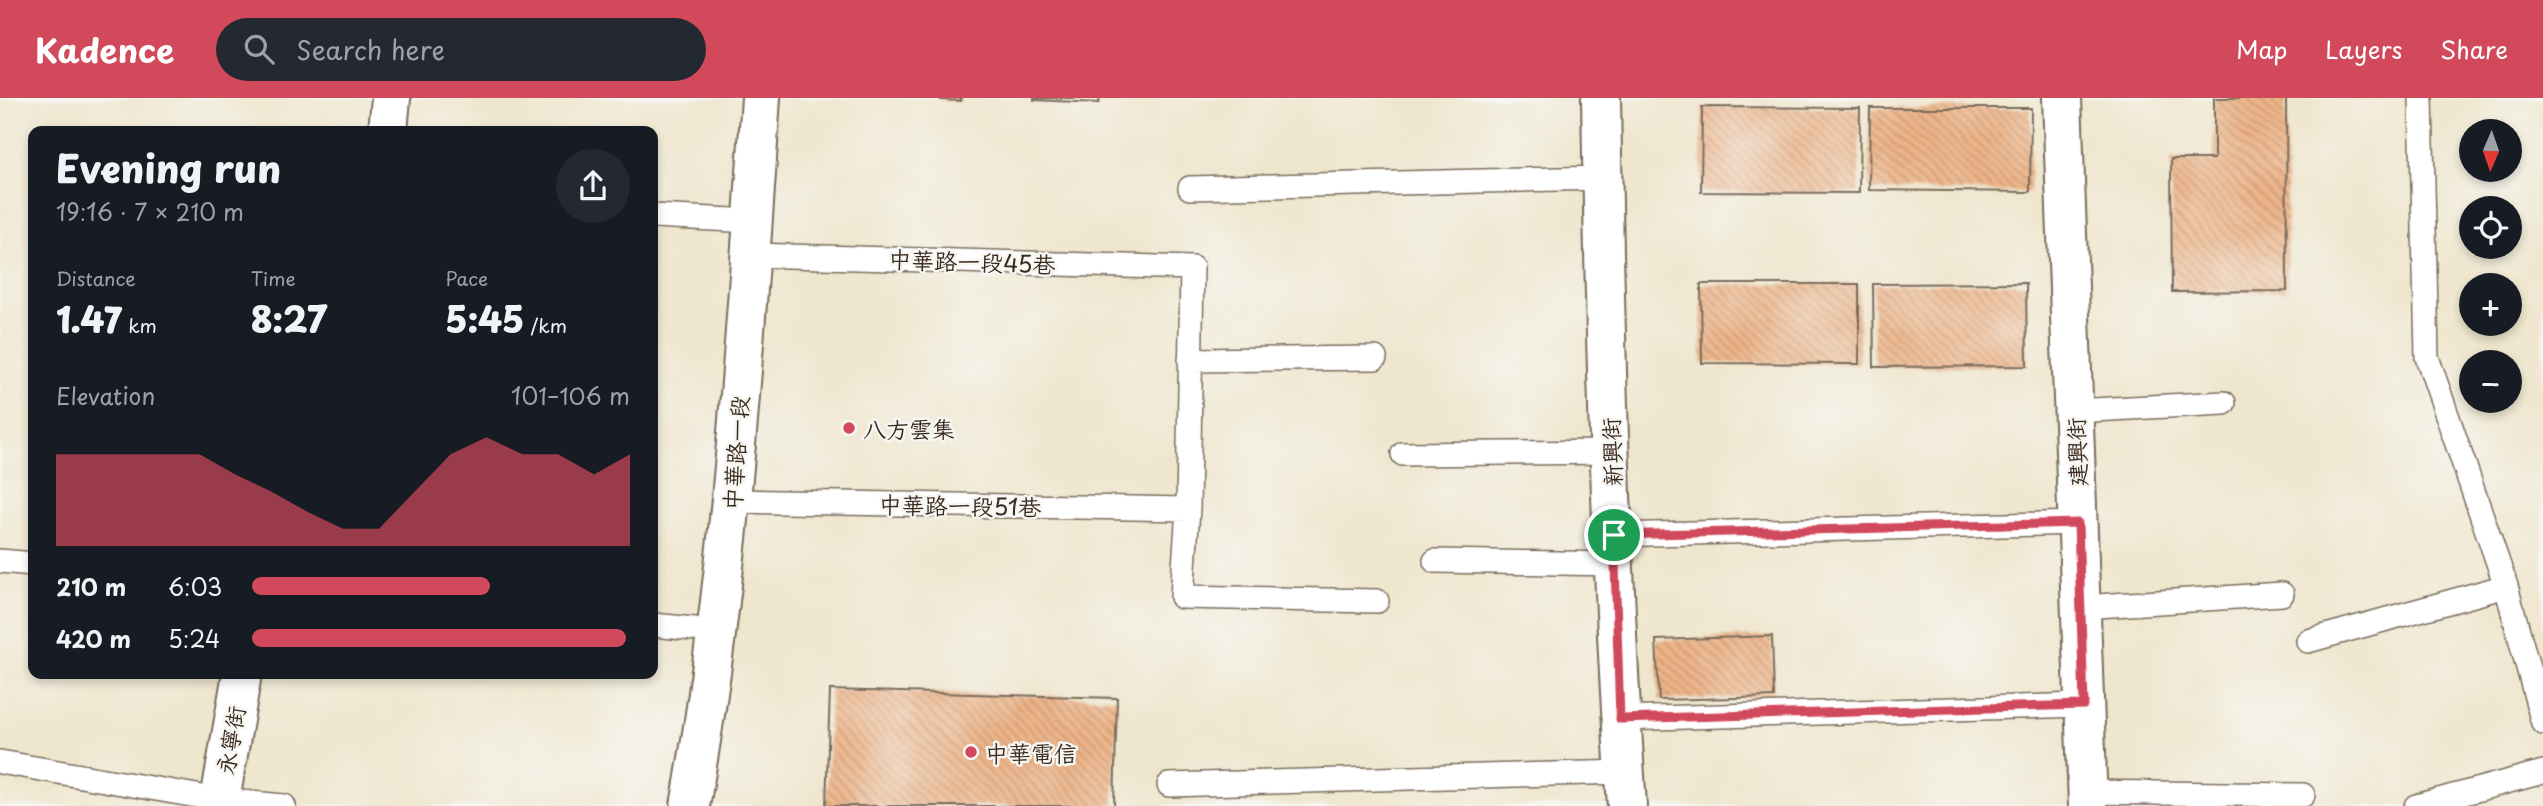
<!DOCTYPE html>
<html lang="en">
<head>
<meta charset="utf-8">
<style>
  body { margin:0; font-family:"Playpen Sans","LXGW WenKai TC",sans-serif; background:#242831; color:#f1f3f6; height:100vh; display:flex; flex-direction:column; font-size:26px; white-space:nowrap }
  * { box-sizing:border-box; margin:0 }
  p { font-size:23px; color:#9ea1a6 }
  .icon { flex:none; width:38px; height:38px; fill:none; stroke:currentColor; stroke-width:2; stroke-linecap:round; stroke-linejoin:round }
  .map { position:relative; flex:1; overflow:hidden }
  .sheet { position:absolute; left:28px; top:28px; width:630px; height:553px; display:flex; flex-direction:column; background:#171b24; border-radius:14px; box-shadow:0 4px 10px #0003 }
  .sheet>* { flex:none }
  .needle { width:46px; rotate:182deg }
  .fabs { position:absolute; left:2459px; top:21px; display:grid; gap:14px }
  .fabs a { display:grid; place-items:center; width:63px; height:63px; border-radius:50%; background:#171b24; box-shadow:0 4px 10px #0003; font-size:35px }
  .pin { position:absolute; display:grid; place-items:center; width:60px; height:60px; color:#fff; margin:-30px; border:4px solid #fff; border-radius:50%; box-shadow:0 2px 7px #0007 }
  .round { display:grid; place-items:center; flex:none; width:74px; height:74px; border-radius:37px; background:#242831 }
  .summary { display:flex; align-items:center; justify-content:space-between; height:119px; padding:0 28px }
  h1 { font-size:38px; font-weight:800; line-height:52px }
  .metrics { display:grid; grid-template-columns:repeat(3,1fr); gap:10px; height:119px; padding:7px 28px }
  .metrics div { display:grid; align-content:center }
  .metrics b { font-size:35px; font-weight:800 }
  .metrics small { font-size:19px; font-weight:400 }
  .metrics p { font-size:19px }
  .chart { height:196px; padding:14px 28px }
  .chart p { display:flex; justify-content:space-between }
  .chart svg { width:100%; height:126px; margin-top:7px; fill:#d1495b; opacity:.7 }
  ul { padding:0 28px; list-style:none; font-size:23px }
  li { display:grid; grid-template-columns:112px 84px 1fr; align-items:center; height:52px }
  li i { height:18px; border-radius:9px; background:#d1495b }
  header { display:flex; align-items:center; gap:42px; box-sizing:border-box; height:98px; padding:0 35px; background:#d1495b; color:#fff }
  header strong { font-size:33px }
  nav { display:flex; gap:38px; margin-inline-start:auto; font-size:24px }
  .search { width:490px; height:63px; background:#242831; display:flex; align-items:center; gap:18px; box-sizing:border-box; padding:0 24px; border-radius:38px; color:#9ea1a6; font-size:26px }
  .map>svg:first-child { display:block }
</style>
</head>
<body>
<header>
<strong>Kadence</strong>
<div class="search"><svg class="icon" aria-label="search" viewBox="0 0 24 24"><circle cx="10" cy="10" r="6"/><path d="M15 15l6 6"/></svg>Search here</div>
<nav><a>Map</a><a>Layers</a><a>Share</a></nav>
</header>
<div class="map">
<svg width="2543" height="708" viewBox="0 0 2543 708">
  <defs>
    <pattern id="building-back-hatch" width="6" height="6" patternUnits="userSpaceOnUse" patternTransform="scale(1.75)"><rect width="6" height="6" fill="#eeb589"/><path d="M-1 5l2 2M0 0l6 6M5-1l2 2" fill="none" stroke="#c2936f"/></pattern>
  </defs>
  <rect width="100%" height="100%" fill="#f6f6f2"/>
  <filter id="ink" filterUnits="userSpaceOnUse"><feTurbulence type="fractalNoise" baseFrequency=".0143" numOctaves="2"/><feDisplacementMap in="SourceGraphic" scale="14" xChannelSelector="R" yChannelSelector="G"/><feConvolveMatrix kernelMatrix="1 2 1 2 8 2 1 2 1" color-interpolation-filters="sRGB"/></filter>
  <filter id="wash" filterUnits="userSpaceOnUse"><feTurbulence type="fractalNoise" baseFrequency=".00686" numOctaves="4" result="noise"/><feDisplacementMap in="SourceGraphic" scale="28" xChannelSelector="R" yChannelSelector="G"/><feGaussianBlur stdDeviation="1.57" result="paint"/><feColorMatrix in="noise" values="0 0 0 0 0 0 0 0 0 0 0 0 0 0 0 0 0 1.4 0 .05"/><feComposite in="paint" operator="in"/></filter>
  <g filter="url(#wash)">
    <rect width="100%" height="100%" fill="#efe6ce"/>
    <g id="blocks">
      <!-- building -->
      <path fill="url(#building-back-hatch)" d="M941 0H961V3L941 2Z
        M1034 0H1100L1099 5 1034 2Z
        M2214 0H2286L2287 193 2172 194 2171 61H2214Z
        M1702 9 1860 10 1859 95 1701 94Z
        M1870 10H2031L2030 94 1869 92Z
        M2026 185 2027 268 1874 269 1873 186Z
        M1701 186H1859V266L1702 265Z
        M1772 538 1774 599 1659 602 1656 542Z
        M830 592 1117 600 1114 708H826Z"/>
    </g>
  </g>
  <g filter="url(#ink)">
    <use href="#blocks" fill-opacity="0" stroke="#7a6c5c" stroke-width="2"/>
    <g fill="none" stroke-linecap="round" stroke-linejoin="round">
      <!-- service casing -->
      <g stroke="#7a6c5c" stroke-width="26">
        <path id="service" d="M2421 0 2427 259 2506 488 2543 625
          M1190 90 1602 80
          M653 118 753 123
          M751 157 1192 170 1188 411 1182 499 1377 503
          M1190 262 1375 260
          M2074 313 2224 305
          M1403 356 1611 354
          M731 403 1188 411
          M1614 437 2078 425
          M0 463 33 466
          M1435 463 1615 466
          M2082 509 2282 496
          M653 527 715 533
          M2308 543 2506 488
          M1620 621 2084 607
          M0 664 220 702 284 708
          M1169 687 1625 674
          M2087 694 2303 697
          M2416 708 2543 674"/>
      </g>
      <!-- minor casing -->
      <g stroke="#7a6c5c" stroke-width="42">
        <path id="minor" d="M1601 0C1605 236 1611 473 1627 708
          M2062 0 2088 708
          M388 33 391 0
          M219 708 242 576
          M690 708C732 474 745 237 761 0"/>
      </g>
      <!-- service -->
      <use href="#service" stroke="#fff" stroke-width="23"/>
      <!-- minor -->
      <use href="#minor" stroke="#fff" stroke-width="38"/>
    </g>
  </g>
  <g fill="none" stroke-linecap="round" stroke-linejoin="round" filter="url(#ink)">
    <!-- route casing -->
    <g stroke="#fff" stroke-width="14">
      <path id="route" d="M2078 425 2084 607 1620 621 1614 437Z"/>
    </g>
    <!-- route -->
    <use href="#route" stroke="#d1495b" stroke-width="9"/>
  </g>
  <!-- markers -->
  <g fill="#d1495b" stroke="#f6f6f2" stroke-width="2.5">
    <circle cx="849" cy="330" r="7"/>
    <circle cx="971" cy="654" r="7"/>
  </g>
  <g text-anchor="middle" dominant-baseline="central" stroke-width="5" stroke-linejoin="round" paint-order="stroke">
    <!-- street labels -->
    <g font-size="23" fill="#3b2a1e" stroke="#f6f6f2">
      <text transform="translate(972 163) rotate(2)">中華路一段45巷</text>
      <text transform="translate(1611 354) rotate(-92)">新興街</text>
      <text transform="translate(2076 354) rotate(-92)">建興街</text>
      <text transform="translate(735 355) rotate(-86)">中華路一段</text>
      <text transform="translate(960 407) rotate(1)">中華路一段51巷</text>
      <text transform="translate(230 642) rotate(-80)">永寧街</text>
    </g>
    <!-- poi labels -->
    <g font-size="23" fill="#3b2a1e" stroke="#f6f6f2" text-anchor="start">
      <text x="863" y="330">八方雲集</text>
      <text x="985" y="654">中華電信</text>
    </g>
  </g>
</svg>
<div class="fabs">
<a><svg class="needle" viewBox="-14 -14 28 28"><path d="M0-13l5 13h-10z" fill="#e53935"/><path d="M0 13l5-13h-10z" fill="#9ea1a6"/></svg></a>
<a><svg class="icon" aria-label="locate" viewBox="0 0 24 24"><circle cx="12" cy="12" r="6"/><path d="M12 2v4M12 18v4M2 12h4M18 12h4"/></svg></a>
<a>+</a>
<a>−</a>
</div>
<div class="pin" style="left:1614px;top:437px;background:#1e9e55"><svg class="icon" aria-label="arrive" viewBox="0 0 24 24"><path d="M6 21V4h12l-3 4 3 4H6"/></svg></div>
<section class="sheet">
<div class="summary"><div><h1>Evening run</h1><p>19:16 · 7 × 210 m</p></div><a class="round"><svg class="icon" aria-label="share" viewBox="0 0 24 24"><path d="M12 15V3M7 8l5-5 5 5M5 13v7h14v-7"/></svg></a></div>
<div class="metrics">
<div><p>Distance</p><b>1.47<small> km</small></b></div>
<div><p>Time</p><b>8:27</b></div>
<div><p>Pace</p><b>5:45<small> /km</small></b></div>
</div>
<div class="chart"><p><span>Elevation</span>101–106 m</p>
<svg viewBox="0 0 160 44" preserveAspectRatio="none"><path d="M0 44V12L10 12L20 12L30 12L40 12L50 19L60 25L70 32L80 38L90 38L100 25L110 12L120 6L130 12L140 12L150 19L160 12V44z"/></svg>
</div>
<ul>
<li><b>210 m</b>6:03<i style="width:63%"></i></li>
<li><b>420 m</b>5:24<i style="width:99%"></i></li>
</ul>
</section>
</div>
</body>
</html>
